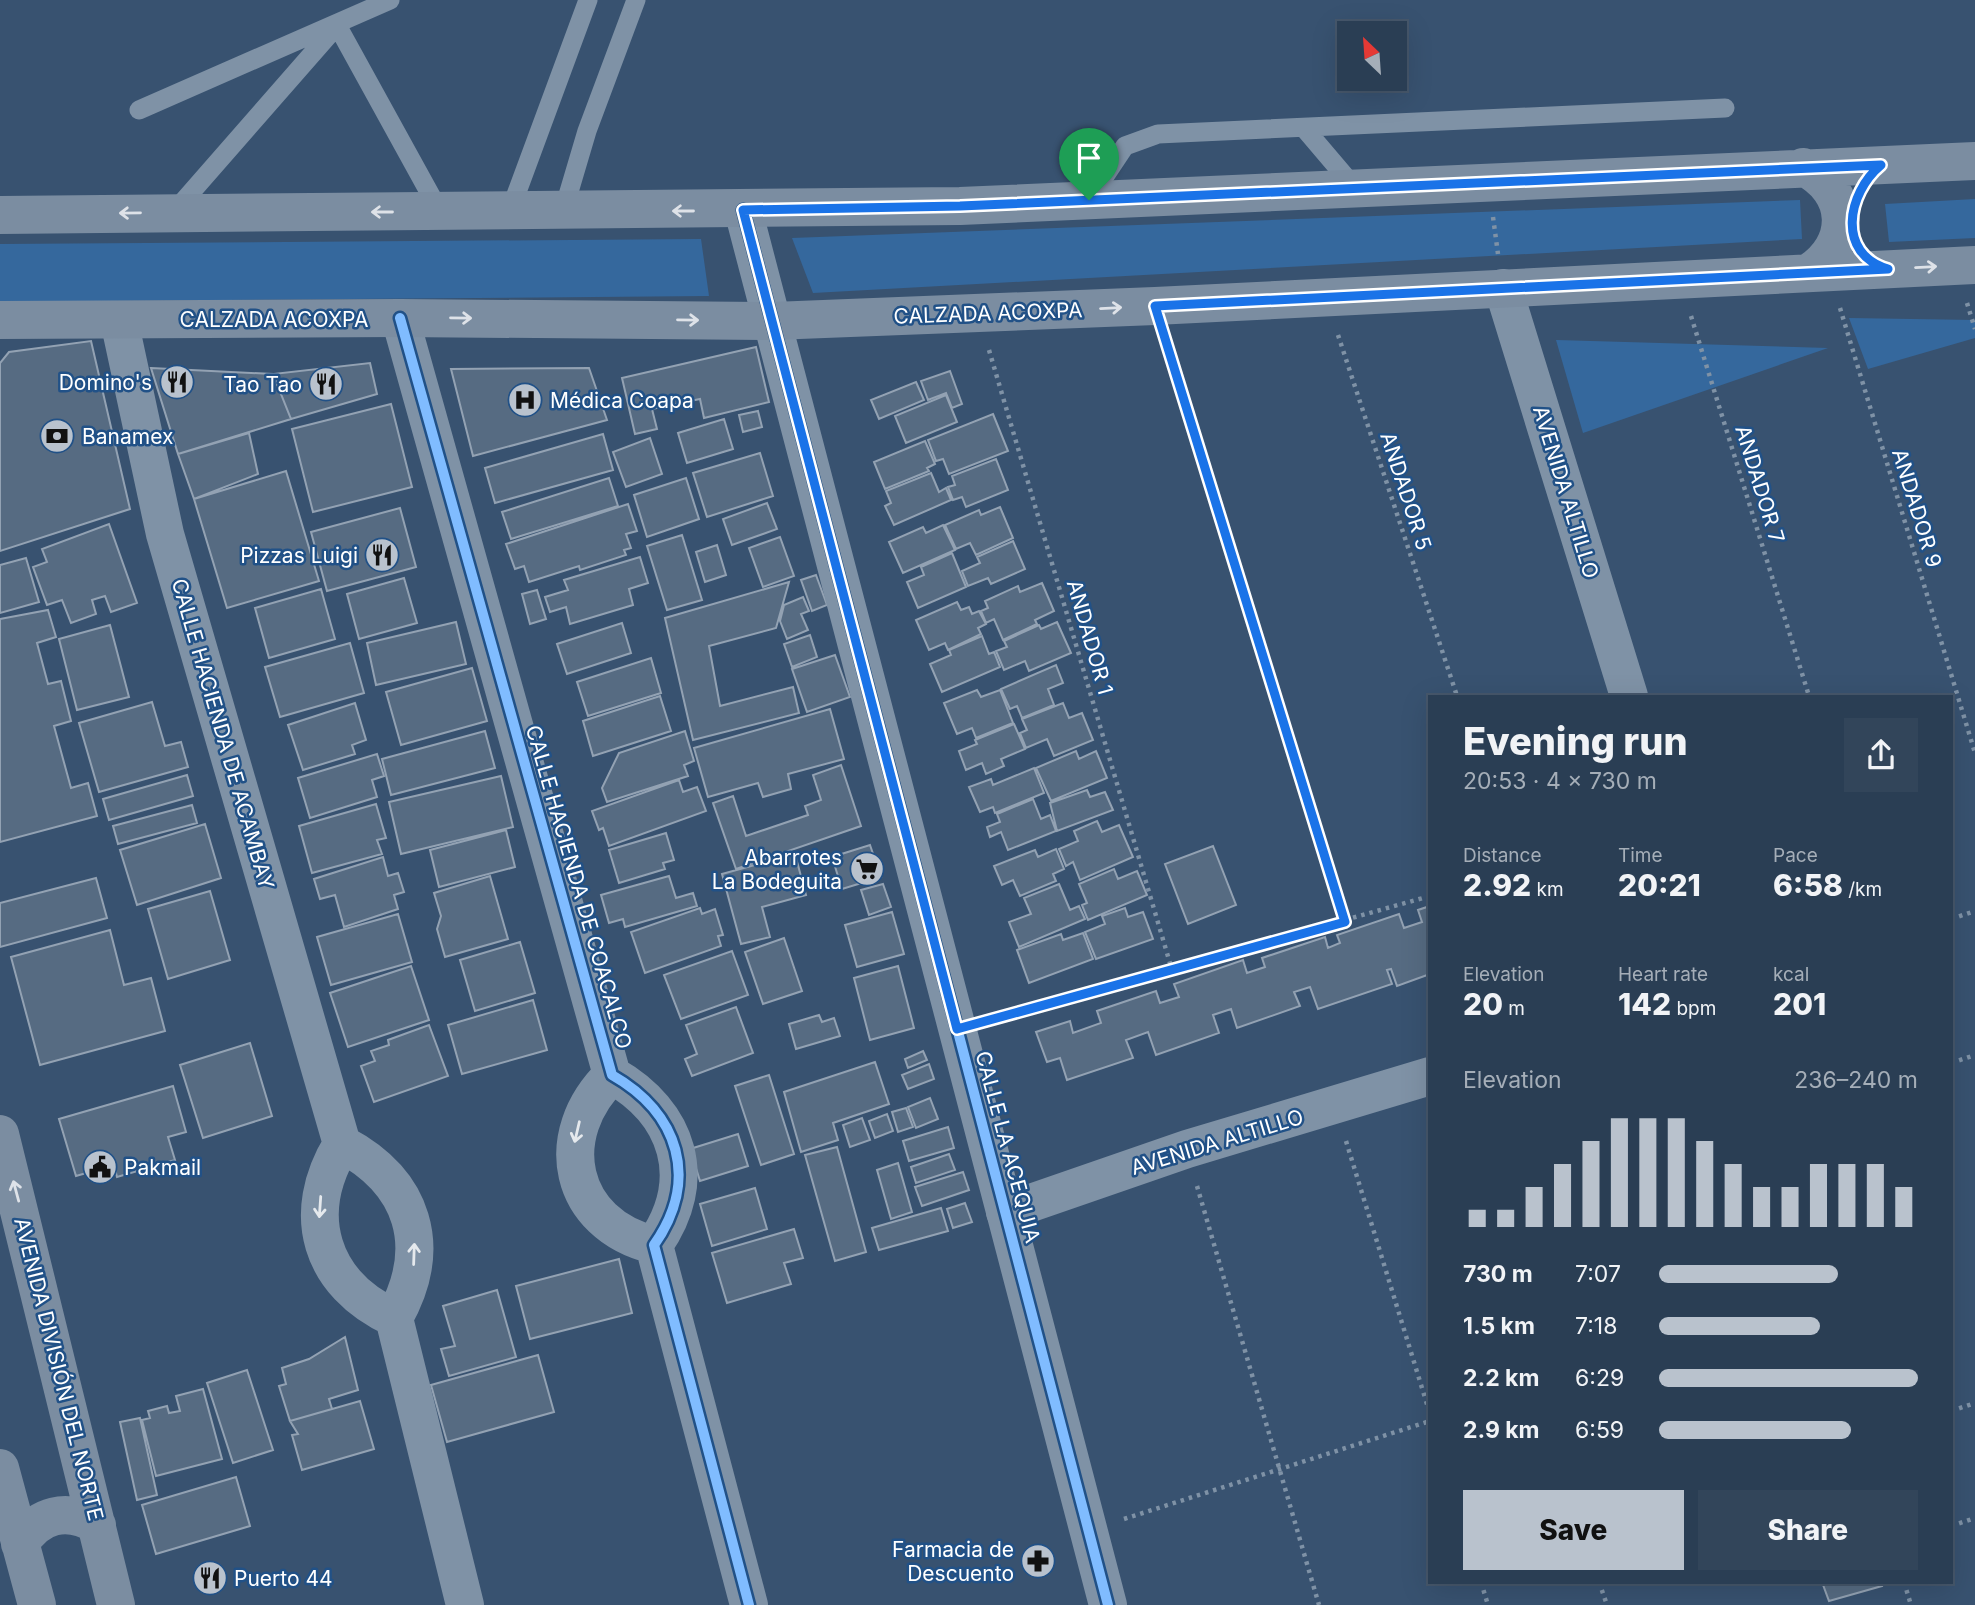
<!DOCTYPE html>
<html lang="en">
<head>
<meta charset="utf-8">
<style>
  body { margin:0; font-family:Inter,sans-serif; background:#32455a; color:#f1f3f6; height:100vh; display:flex; flex-direction:column; font-size:26px; white-space:nowrap }
  * { box-sizing:border-box; margin:0 }
  p { font-size:23px; color:#a5aeb8 }
  .icon { flex:none; width:38px; height:38px; fill:none; stroke:currentColor; stroke-width:2; stroke-linecap:round; stroke-linejoin:round }
  .map { position:relative; flex:1; overflow:hidden }
  .drawer { position:absolute; left:1428px; top:695px; width:525px; height:889px; display:flex; flex-direction:column; background:#2a3e54; border-radius:0px; box-shadow:0 7px 28px #0002,0 0 0 2px #46576b }
  .drawer>* { flex:none }
  .needle { width:46px; rotate:335deg }
  .controls { position:absolute; left:1337px; top:21px; display:grid; gap:14px }
  .controls a { display:grid; place-items:center; width:70px; height:70px; border-radius:0px; background:#2a3e54; box-shadow:0 7px 28px #0002,0 0 0 2px #46576b; font-size:35px }
  .pin { position:absolute; display:grid; place-items:center; width:60px; height:60px; color:#fff; margin:-72px -30px; border-radius:50% 50% 50% 0; rotate:-45deg; box-shadow:0 0 7px #0007 }
  .pin .icon { rotate:45deg }
  .round { display:grid; place-items:center; flex:none; width:74px; height:74px; border-radius:0px; background:#32455a }
  .summary { display:flex; align-items:center; justify-content:space-between; height:119px; padding:0 35px }
  h1 { font-size:38px; font-weight:800; line-height:52px }
  .figures { display:grid; grid-template-columns:repeat(3,1fr); gap:10px; height:119px; padding:7px 35px }
  .figures div { display:grid; align-content:center }
  .figures b { font-size:30px; font-weight:800 }
  .figures small { font-size:19px; font-weight:400 }
  .figures p { font-size:19px }
  .chart { height:196px; padding:14px 35px }
  .chart p { display:flex; justify-content:space-between }
  .chart svg { width:100%; height:126px; margin-top:7px; stroke:#b9c2cd; stroke-width:6 }
  .button { display:flex; gap:14px; margin-top:auto; padding:14px 35px }
  .button a { flex:1; height:80px; border-radius:0px; background:#b9c2cd; color:#111; font-size:28px; font-weight:800; line-height:80px; text-align:center }
  .button a+a { background:#32455a; color:#f1f3f6 }
  ul { padding:0 35px; list-style:none; font-size:23px }
  li { display:grid; grid-template-columns:112px 84px 1fr; align-items:center; height:52px }
  li i { height:18px; border-radius:9px; background:#b9c2cd }
  .map>svg:first-child { display:block }
</style>
</head>
<body>
<div class="map">
<svg width="1975" height="1605" viewBox="0 0 1975 1605">
  <rect width="100%" height="100%" fill="#385270"/>
  <!-- green -->
  <path fill="#35689d" d="M1975 199V238L1889 242 1885 204Z
    M1800 200 1802 239 813 293 792 238Z
    M701 239 709 296 0 302V244Z
    M1849 318 1975 320V338L1868 369Z
    M1556 340H1557L1828 348 1583 433Z"/>
  <!-- building -->
  <path fill="#566b82" stroke="#93a2b3" stroke-width="2" d="M91 341 130 509 0 551V363L9 352Z
    M756 347 769 402 704 418 700 399 652 409 657 429 635 434 622 378Z
    M370 363 377 394 291 419 273 374Z
    M151 368 273 374 291 419 178 454Z
    M589 368 607 420 473 456 451 369Z
    M950 371 962 404 952 408 946 393 928 400 921 381Z
    M916 382 924 400 879 419 871 400Z
    M946 395 957 422 906 443 895 416Z
    M391 404 412 487 313 512 292 429Z
    M758 411 762 427 743 432 739 415Z
    M993 414 1008 451 949 474 943 459 936 461 928 440Z
    M724 419 733 449 687 463 678 433Z
    M249 433 258 474 194 499 178 454Z
    M603 434 613 470 495 503 485 468Z
    M650 438 662 474 626 487 613 452Z
    M925 441 935 464 927 468 929 471 885 489 874 462Z
    M760 453 773 496 707 517 693 473Z
    M996 459 1008 490 966 507 962 497 953 500 948 487 955 485 952 476Z
    M286 471 319 581 227 608 194 499Z
    M931 473 939 492 946 488 951 500 894 525 885 506 891 503 886 491Z
    M609 478 618 506 511 539 502 512Z
    M686 478 699 519 647 537 634 495Z
    M767 503 777 529 732 545 723 519Z
    M628 504 637 531 626 534 631 548 624 550 626 555 580 570 579 566 529 582 524 566 515 569 506 544Z
    M1000 507 1013 538 976 555 970 543 956 549 945 525 979 510 981 515Z
    M400 508 416 567 327 591 311 532Z
    M109 524 137 603 111 612 105 596 92 600 96 614 71 623 62 600 47 605 33 567 47 562 42 549Z
    M943 525 955 550 903 573 889 542 923 527 926 533Z
    M682 535 702 600 667 610 647 546Z
    M780 537 794 576 763 587 749 548Z
    M1013 541 1025 569 991 584 988 578 968 586 962 571 980 563 977 557Z
    M717 545 726 575 705 582 696 552Z
    M952 553 966 587 918 608 907 582 924 575 921 567Z
    M640 557 648 583 629 589 633 605 570 624 566 607 550 612 545 597 568 590 564 580Z
    M26 558 39 602 0 613V565Z
    M816 575 827 605 812 611 801 580Z
    M404 578 417 623 359 639 347 594Z
    M789 582 776 628 709 646 720 706 793 687 799 713 693 740 665 618Z
    M1042 583 1054 611 1035 620 1037 624 1003 640 994 619 986 623 981 611 988 608 985 601 1018 586 1020 592Z
    M321 589 335 639 269 658 255 608Z
    M537 590 546 619 530 624 522 594Z
    M803 597 809 611 801 614 808 630 787 639 780 621 784 605Z
    M957 602 961 610 969 607 972 614 979 611 986 624 978 628 981 634 948 650 945 643 929 650 916 620Z
    M48 610 56 637 37 643 48 684 61 681 71 721 54 726 71 788 88 783 97 816 0 842V619Z
    M456 622 466 664 376 685 367 643Z
    M1057 622 1071 653 1029 671 1025 661 1004 670 996 651 1007 647 1004 641 1039 625 1041 629Z
    M622 623 631 653 567 674 557 644Z
    M110 625 129 697 77 710 59 639Z
    M810 635 817 657 792 667 784 644Z
    M982 636 989 654 994 652 1000 667 942 692 930 664 951 655 949 650Z
    M350 643 364 693 280 717 265 667Z
    M835 655 850 697 807 712 792 669Z
    M651 658 661 693 588 716 577 682Z
    M1056 665 1063 683 1048 689 1054 705 1022 718 1017 706 1010 709 1001 689Z
    M472 668 487 721 401 745 386 692Z
    M977 690 981 697 1000 690 1013 723 976 738 972 728 957 734 944 703Z
    M660 696 671 731 593 756 583 721Z
    M152 702 165 746 181 742 188 767 99 792 79 723Z
    M355 703 366 740 352 745 355 754 303 770 288 725Z
    M1063 703 1069 718 1082 713 1093 740 1054 756 1047 739 1026 748 1020 733 1027 730 1022 719Z
    M830 709 844 759 788 774 791 789 763 797 758 783 708 797 694 748Z
    M1014 724 1025 749 1001 759 1004 766 986 774 982 763 966 770 959 751 977 744 975 740Z
    M485 731 495 768 391 795 382 759Z
    M685 731 694 761 684 765 688 776 607 802 602 788 619 753Z
    M1076 751 1079 759 1096 751 1107 778 1051 801 1036 768Z
    M377 754 384 776 372 780 377 797 310 818 298 778Z
    M841 765 861 826 736 869 713 803 733 796 746 836 808 815 805 806 821 800 813 775Z
    M1034 768 1044 793 995 813 993 807 980 812 969 787 991 779 993 785Z
    M187 775 193 796 109 820 103 799Z
    M501 776 513 827 401 854 389 802Z
    M679 780 683 792 697 787 706 811 609 846 603 828 599 830 592 811Z
    M1087 790 1090 797 1105 792 1113 810 1057 831 1050 803Z
    M1033 799 1041 819 1050 815 1056 831 1008 850 1001 832 990 837 987 827 1000 822 997 814Z
    M376 804 386 838 377 840 382 854 312 873 299 826Z
    M192 805 197 823 118 844 113 826Z
    M1097 821 1102 832 1119 825 1133 857 1080 880 1073 862 1066 866 1059 849 1078 841 1074 831Z
    M205 824 221 878 137 905 120 850Z
    M506 830 515 867 439 887 430 850Z
    M666 833 674 860 663 863 665 869 619 883 609 850Z
    M870 845 881 877 842 889 832 857Z
    M1213 846 1236 905 1188 924 1165 864Z
    M1056 849 1064 869 1053 874 1056 881 1020 896 1013 880 1002 885 994 866 1035 850 1038 857Z
    M795 854 806 895 762 907 770 937 741 944 722 874Z
    M383 857 388 876 398 873 404 892 394 895 398 909 344 927 335 895 320 899 314 879Z
    M1114 869 1118 879 1137 871 1147 895 1088 920 1082 905 1087 903 1079 884Z
    M490 876 508 939 445 957 437 929 441 916 434 893Z
    M669 876 676 898 693 893 697 906 625 927 623 919 609 923 601 895Z
    M96 878 107 918 0 947V903Z
    M883 884 891 907 869 915 861 890Z
    M1059 884 1070 910 1079 906 1085 919 1019 947 1009 922 1031 914 1024 898Z
    M210 891 230 960 168 979 148 909Z
    M1430 906V974L1397 986 1391 969 1387 970 1392 984 1318 1009 1310 987 1294 992 1300 1006 1237 1028 1231 1009 1213 1015 1219 1033 1156 1055 1148 1032 1126 1040 1133 1058 1067 1080 1060 1058 1047 1062 1036 1032 1070 1021 1073 1033 1101 1023 1097 1011 1156 991 1160 1003 1179 997 1174 984 1243 960 1247 973 1265 967 1262 958 1325 937 1328 948 1340 943 1337 935 1399 914 1404 928 1422 922 1418 910Z
    M700 908 702 914 715 909 723 935 718 936 721 946 645 973 631 932Z
    M1125 908 1128 917 1143 912 1153 939 1096 959 1085 932 1105 924 1102 916Z
    M892 912 904 954 857 967 845 925Z
    M398 914 412 962 331 985 317 937Z
    M110 930 124 985 151 978 165 1031 40 1065 11 957Z
    M1083 933 1093 959 1029 983 1017 950 1061 934 1063 940Z
    M784 938 802 991 763 1004 745 952Z
    M520 942 535 993 475 1011 460 960Z
    M732 951 748 995 681 1019 664 975Z
    M411 966 429 1020 348 1047 330 993Z
    M898 966 914 1028 870 1040 854 978Z
    M533 1000 547 1050 462 1074 448 1025Z
    M736 1007 753 1053 692 1076 685 1059 697 1054 686 1025Z
    M819 1015 822 1022 834 1018 840 1036 796 1049 789 1024Z
    M429 1025 448 1076 374 1102 361 1066 375 1061 371 1051 389 1045 388 1040Z
    M250 1043 272 1116 203 1138 180 1065Z
    M923 1051 927 1060 908 1068 905 1059Z
    M875 1062 889 1104 833 1123 838 1140 801 1152 784 1092Z
    M929 1064 934 1079 908 1089 902 1075Z
    M769 1075 794 1154 761 1165 735 1086Z
    M173 1086 186 1132 168 1137 175 1160 117 1177 114 1165 76 1176 59 1119Z
    M930 1098 938 1119 916 1128 908 1107Z
    M906 1108 913 1127 898 1132 892 1112Z
    M887 1114 893 1131 875 1138 869 1121Z
    M862 1118 870 1140 850 1147 843 1125Z
    M948 1127 954 1148 909 1161 903 1141Z
    M738 1134 748 1166 700 1181 690 1149Z
    M837 1147 866 1252 835 1261 805 1155Z
    M949 1154 955 1170 916 1183 911 1167Z
    M898 1163 912 1212 891 1219 877 1170Z
    M963 1172 969 1190 922 1206 915 1187Z
    M755 1188 767 1229 712 1246 700 1204Z
    M965 1203 972 1222 953 1228 947 1209Z
    M941 1208 948 1231 879 1250 872 1228Z
    M794 1229 803 1258 784 1263 791 1284 727 1303 712 1253Z
    M619 1259 632 1313 530 1339 516 1286Z
    M497 1290 516 1357 449 1376 441 1349 455 1346 443 1306Z
    M345 1337 358 1390 329 1399 332 1409 290 1421 279 1386 286 1384 282 1368 309 1359Z
    M538 1355 554 1412 447 1442 431 1385Z
    M247 1370 273 1450 233 1463 207 1383Z
    M203 1389 222 1459 156 1476 142 1420 150 1418 148 1411 167 1406 169 1413 180 1411 176 1396Z
    M360 1401 374 1449 302 1470 292 1435 298 1434 290 1421Z
    M140 1418 157 1495 137 1500 120 1422Z
    M236 1477 250 1526 156 1554 142 1505Z
    M1822 1582H1881L1882 1586 1829 1601Z"/>
  <g fill="none" stroke-linecap="round" stroke-linejoin="round">
    <!-- path -->
    <path stroke="#7f92a6" stroke-width="4.5" stroke-dasharray="3.5 5" stroke-linecap="butt" d="M1493 217 1498 254
      M1967 303 1975 329
      M1840 308 1975 753
      M1691 316 1809 696
      M1338 335 1457 696
      M1166 341 1345 922
      M989 350 1172 970
      M1951 919 1975 911
      M993 1019 1430 896
      M1951 1063 1975 1055
      M1346 1141 1430 1414
      M1197 1186 1319 1605
      M1951 1411 1975 1403
      M1124 1519 1430 1421
      M1951 1526 1975 1518
      M1481 1582 1488 1605
      M1599 1582 1607 1605
      M1904 1582 1911 1605"/>
    <!-- service -->
    <path stroke="#7f92a6" stroke-width="19" d="M337 25 440 212
      M139 110 390 0
      M1304 128 1355 188
      M1089 200 1125 146 1158 134 1725 108
      M510 211 588 0
      M563 212 587 131 636 0
      M173 213 334 29"/>
    <!-- minor -->
    <path stroke="#7f92a6" stroke-width="38" d="M1503 288 1629 696
      M400 318 612 1075C679 1113 700 1180 654 1245L749 1605
      M119 320 165 534 342 1144C414 1182 434 1247 394 1318L465 1605
      M612 1075C550 1135 568 1224 654 1245
      M342 1144C299 1214 320 1284 394 1318
      M1005 1212 1187 1149 1430 1076"/>
    <!-- tertiary -->
    <path stroke="#7f92a6" stroke-width="38" d="M743 210 1108 1605"/>
    <!-- secondary -->
    <path stroke="#7b8da1" stroke-width="38" d="M1803 167C1852 191 1853 245 1808 273
      M0 215 960 206 1975 161
      M0 320 400 318 773 321 1155 306 1975 265
      M0 1134 116 1605
      M0 1468 37 1605
      M20 1544C38 1514 67 1507 97 1525"/>
    <!-- cycleway casing -->
    <g stroke="#215187" stroke-width="15">
      <path id="cycleway" d="M743 210 1108 1605
        M400 318 612 1075C679 1113 700 1180 654 1245L749 1605"/>
    </g>
    <!-- cycleway -->
    <use href="#cycleway" stroke="#80bcff" stroke-width="10"/>
  </g>
  <!-- one-way arrows -->
  <defs><path id="oneway-shaft" d="M-6 0H5M1.5-3L5.5 0L1.5 3" fill="none" stroke-width="1.6" stroke-linecap="round" stroke-linejoin="round" transform="scale(1.75)"/></defs>
  <g stroke="#dee2e8">
    <use href="#oneway-shaft" transform="translate(683 211) rotate(180)"/>
    <use href="#oneway-shaft" transform="translate(382 212) rotate(180)"/>
    <use href="#oneway-shaft" transform="translate(130 213) rotate(179)"/>
    <use href="#oneway-shaft" transform="translate(1926 267) rotate(-3)"/>
    <use href="#oneway-shaft" transform="translate(1111 308) rotate(-3)"/>
    <use href="#oneway-shaft" transform="translate(461 318) rotate(1)"/>
    <use href="#oneway-shaft" transform="translate(688 320) rotate(1)"/>
    <use href="#oneway-shaft" transform="translate(16 1191) rotate(-105)"/>
  </g>
  <g stroke="#e5e9ed">
    <use href="#oneway-shaft" transform="translate(577 1132) rotate(103)"/>
    <use href="#oneway-shaft" transform="translate(320 1207) rotate(94)"/>
    <use href="#oneway-shaft" transform="translate(414 1254) rotate(-88)"/>
  </g>
  <g fill="none" stroke-linecap="round" stroke-linejoin="round">
    <!-- route casing -->
    <g stroke="#fff" stroke-width="14">
      <path id="route" d="M1881 165C1847 193 1836 254 1888 269L1155 306 1345 922 957 1029 743 210 960 206Z"/>
    </g>
    <!-- route -->
    <use href="#route" stroke="#1a73e8" stroke-width="9"/>
  </g>
  <!-- icons -->
  <defs>
    <g id="restaurant-disc" transform="scale(1.75)"><circle r="9.5" fill="#b9c2cd" stroke="#215187"/><path d="M-5-6h1v4h1v-4h1v4h1v-4h1v5L-1.5 .5V6h-2V.5L-5-1ZM5-6V6H3V1.5H1.5Q1.5-4 5-6Z" fill="#111"/></g>
    <g id="hospital-disc" transform="scale(1.75)"><circle r="9.5" fill="#b9c2cd" stroke="#215187"/><path d="M-5-5h3v3.5h4V-5h3V5h-3V1.5h-4V5h-3Z" fill="#111"/></g>
    <g id="bank-disc" transform="scale(1.75)"><circle r="9.5" fill="#b9c2cd" stroke="#215187"/><path d="M-6-4H6V4H-6ZM0-2.3a2.3 2.3 0 1 0 0 4.6a2.3 2.3 0 1 0 0-4.6Z" fill="#111"/></g>
    <g id="supermarket-disc" transform="scale(1.75)"><circle r="9.5" fill="#b9c2cd" stroke="#215187"/><path d="M-6-5.5h2.5l.6 2H6L4.5 2H-2.5L-4.4-4H-6ZM-1.5 3.2a1.3 1.3 0 1 0 .1 0ZM3 3.2a1.3 1.3 0 1 0 .1 0Z" fill="#111"/></g>
    <g id="civic-disc" transform="scale(1.75)"><circle r="9.5" fill="#b9c2cd" stroke="#215187"/><path d="M-.6-6.5H3V-4.5H.6V-3L4-1V1h2V6H-6V1h2V-1L-.6-3ZM-1.2 2.5V6h2.4V2.5Z" fill="#111"/></g>
    <g id="pharmacy-disc" transform="scale(1.75)"><circle r="9.5" fill="#b9c2cd" stroke="#215187"/><path d="M-2-6h4v4h4v4h-4v4h-4v-4h-4v-4h4Z" fill="#111"/></g>
  </defs>
  <g fill-rule="evenodd">
    <use href="#restaurant-disc" x="177" y="382"/>
    <use href="#restaurant-disc" x="326" y="384"/>
    <use href="#hospital-disc" x="525" y="400"/>
    <use href="#bank-disc" x="57" y="436"/>
    <use href="#restaurant-disc" x="382" y="555"/>
    <use href="#supermarket-disc" x="867" y="869"/>
    <use href="#civic-disc" x="100" y="1167"/>
    <use href="#pharmacy-disc" x="1038" y="1561"/>
    <use href="#restaurant-disc" x="210" y="1578"/>
  </g>
  <g text-anchor="middle" dominant-baseline="central" stroke-width="5" stroke-linejoin="round" paint-order="stroke">
    <!-- street labels -->
    <g font-size="21" fill="#fff" stroke="#215187">
      <text transform="translate(988 313) rotate(-2)">CALZADA ACOXPA</text>
      <text x="274" y="319">CALZADA ACOXPA</text>
      <text transform="translate(1760 484) rotate(73)">ANDADOR 7</text>
      <text transform="translate(1406 491) rotate(72)">ANDADOR 5</text>
      <text transform="translate(1566 492) rotate(73)">AVENIDA ALTILLO</text>
      <text transform="translate(1917 508) rotate(73)">ANDADOR 9</text>
      <text transform="translate(1090 637) rotate(74)">ANDADOR 1</text>
      <text transform="translate(223 734) rotate(74)">CALLE HACIENDA DE ACAMBAY</text>
      <text transform="translate(579 887) rotate(74)">CALLE HACIENDA DE COACALCO</text>
      <text transform="translate(1217 1142) rotate(-17)">AVENIDA ALTILLO</text>
      <text transform="translate(1008 1147) rotate(75)">CALLE LA ACEQUIA</text>
      <text transform="translate(59 1369) rotate(76)">AVENIDA DIVISIÓN DEL NORTE</text>
    </g>
    <!-- poi labels -->
    <g font-size="21" fill="#fff" stroke="#215187" text-anchor="end">
      <text x="152" y="382">Domino's</text>
      <text x="302" y="384">Tao Tao</text>
      <text x="550" y="400" text-anchor="start">Médica Coapa</text>
      <text x="82" y="436" text-anchor="start">Banamex</text>
      <text x="358" y="555">Pizzas Luigi</text>
      <text x="842" y="857">Abarrotes<tspan x="842" dy="24">La Bodeguita</tspan></text>
      <text x="124" y="1167" text-anchor="start">Pakmail</text>
      <text x="1014" y="1549">Farmacia de<tspan x="1014" dy="24">Descuento</tspan></text>
      <text x="234" y="1578" text-anchor="start">Puerto 44</text>
    </g>
  </g>
</svg>
<div class="controls">
<a><svg class="needle" viewBox="-14 -14 28 28"><path d="M0-13l5 13h-10z" fill="#e53935"/><path d="M0 13l5-13h-10z" fill="#a5aeb8"/></svg></a>
</div>
<div class="pin" style="left:1089px;top:200px;background:#1e9e55"><svg class="icon" aria-label="arrive" viewBox="0 0 24 24"><path d="M6 21V4h12l-3 4 3 4H6"/></svg></div>
<section class="drawer">
<div class="summary"><div><h1>Evening run</h1><p>20:53 · 4 × 730 m</p></div><a class="round"><svg class="icon" aria-label="share" viewBox="0 0 24 24"><path d="M12 15V3M7 8l5-5 5 5M5 13v7h14v-7"/></svg></a></div>
<div class="figures">
<div><p>Distance</p><b>2.92<small> km</small></b></div>
<div><p>Time</p><b>20:21</b></div>
<div><p>Pace</p><b>6:58<small> /km</small></b></div>
</div>
<div class="figures">
<div><p>Elevation</p><b>20<small> m</small></b></div>
<div><p>Heart rate</p><b>142<small> bpm</small></b></div>
<div><p>kcal</p><b>201</b></div>
</div>
<div class="chart"><p><span>Elevation</span>236–240 m</p>
<svg viewBox="0 0 160 44" preserveAspectRatio="none"><path d="M5 44V38M15 44V38M25 44V30M35 44V22M45 44V14M55 44V6M65 44V6M75 44V6M85 44V14M95 44V22M105 44V30M115 44V30M125 44V22M135 44V22M145 44V22M155 44V30"/></svg>
</div>
<ul>
<li><b>730 m</b>7:07<i style="width:69%"></i></li>
<li><b>1.5 km</b>7:18<i style="width:62%"></i></li>
<li><b>2.2 km</b>6:29<i style="width:100%"></i></li>
<li><b>2.9 km</b>6:59<i style="width:74%"></i></li>
</ul>
<div class="button"><a>Save</a><a>Share</a></div>
</section>
</div>
</body>
</html>
